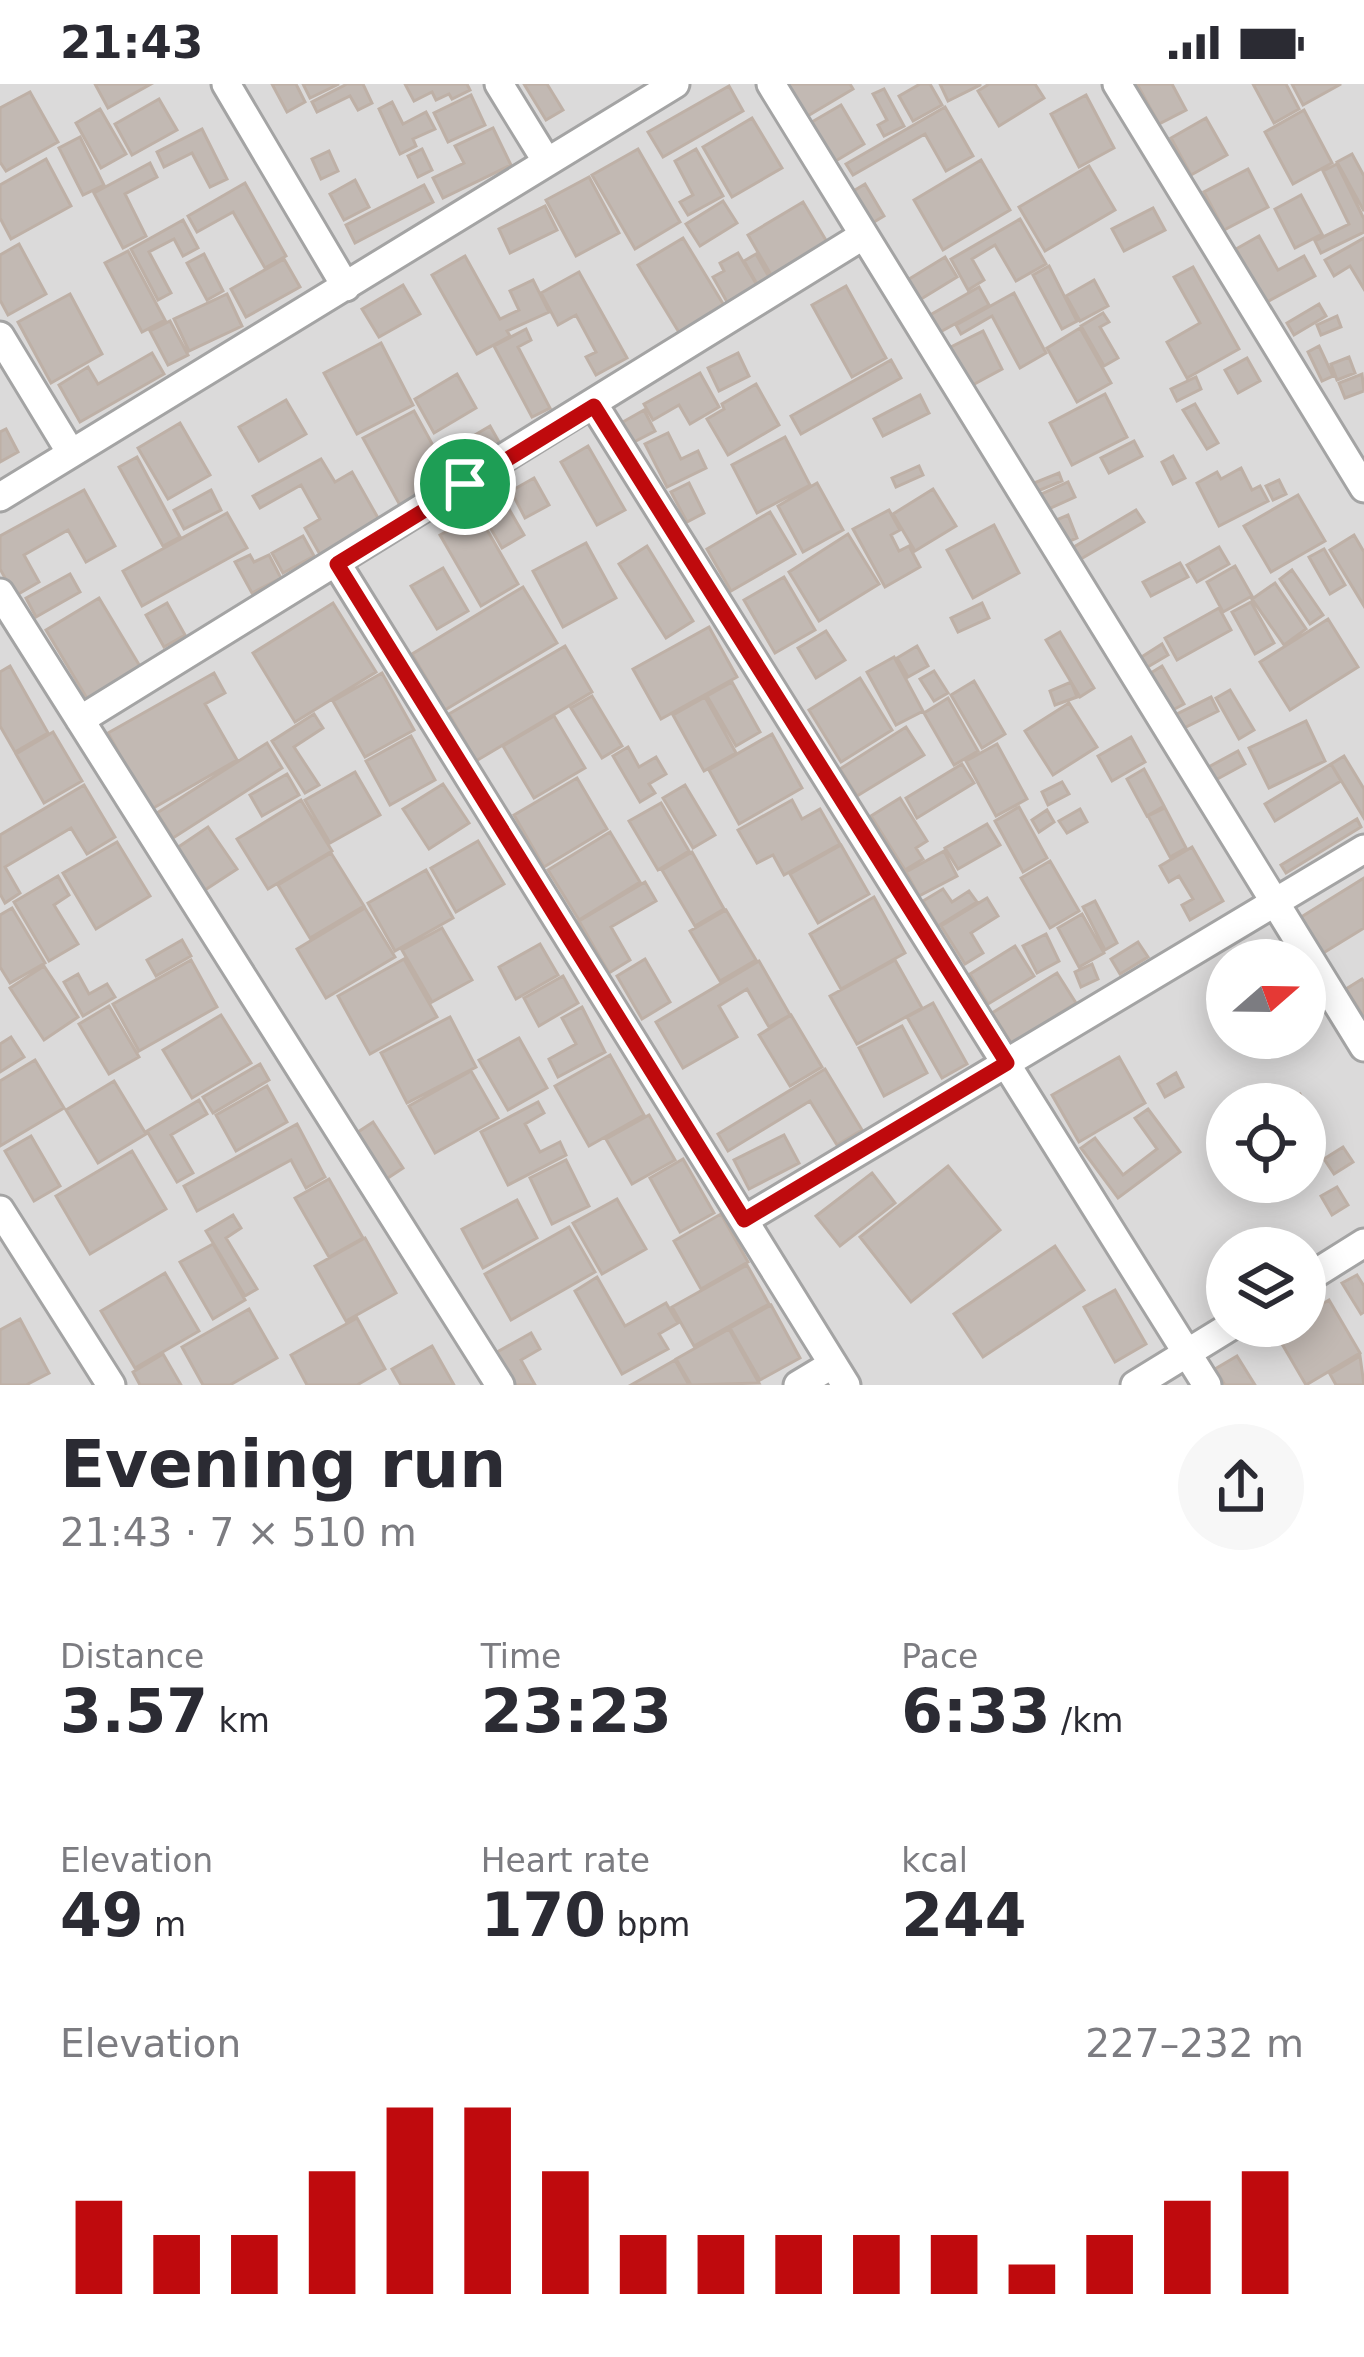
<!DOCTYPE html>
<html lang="en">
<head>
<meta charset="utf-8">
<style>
  body { margin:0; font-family:"DejaVu Sans",sans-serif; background:#f7f7f7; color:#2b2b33; height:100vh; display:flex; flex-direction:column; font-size:45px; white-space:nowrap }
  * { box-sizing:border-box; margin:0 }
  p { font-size:39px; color:#7c7c81 }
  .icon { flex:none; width:66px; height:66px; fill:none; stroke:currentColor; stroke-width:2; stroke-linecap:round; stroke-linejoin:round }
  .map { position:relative; height:1301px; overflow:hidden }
  .side { display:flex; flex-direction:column; background:#fff; flex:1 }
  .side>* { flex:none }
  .needle { width:78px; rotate:70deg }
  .fabs { position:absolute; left:1206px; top:855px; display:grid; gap:24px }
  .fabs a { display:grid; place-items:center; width:120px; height:120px; border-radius:50%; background:#fff; box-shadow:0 6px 30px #0003; font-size:60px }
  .pin { position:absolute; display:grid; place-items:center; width:102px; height:102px; color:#fff; margin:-51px; border:6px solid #fff; border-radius:50%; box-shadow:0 3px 12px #0007 }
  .round { display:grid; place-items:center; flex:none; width:126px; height:126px; border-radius:63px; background:#f7f7f7 }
  .head { display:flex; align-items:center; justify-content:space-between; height:204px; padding:0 60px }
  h1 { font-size:66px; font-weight:700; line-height:90px }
  .stats { display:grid; grid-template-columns:repeat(3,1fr); gap:18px; height:204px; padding:12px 60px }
  .stats div { display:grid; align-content:center }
  .stats b { font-size:60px; font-weight:700 }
  .stats small { font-size:33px; font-weight:400 }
  .stats p { font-size:33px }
  .chart { height:336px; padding:24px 60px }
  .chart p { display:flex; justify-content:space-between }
  .chart svg { width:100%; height:216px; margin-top:12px; stroke:#bf0a0d; stroke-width:6 }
  .status { display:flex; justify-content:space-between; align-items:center; height:84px; padding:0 60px; background:#fff; direction:ltr }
  .status svg { height:33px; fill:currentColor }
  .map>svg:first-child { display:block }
</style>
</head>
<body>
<div class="status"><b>21:43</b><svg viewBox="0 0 49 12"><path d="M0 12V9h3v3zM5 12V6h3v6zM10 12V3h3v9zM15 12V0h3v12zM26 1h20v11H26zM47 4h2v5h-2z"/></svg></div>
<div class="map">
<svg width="1364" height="1301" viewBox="0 0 1364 1301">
  <rect width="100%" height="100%" fill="#edeae3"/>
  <!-- residential -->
  <path fill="#dbdada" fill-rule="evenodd" d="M0 0H1364V1301H0ZM1227 876H1305V954H1227ZM1227 1020H1305V1098H1227ZM1227 1164H1305V1242H1227Z"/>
  <!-- building -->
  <path fill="#c2b9b3" stroke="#beb0a6" stroke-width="3" d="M95 0H151L108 24Z
    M272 0H296L305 18 287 28Z
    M303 0H339L310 14Z
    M347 0H363L372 19 358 26 350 12 317 28 312 18Z
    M405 0H467L470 6 452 15 449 10 436 16 432 8 414 17Z
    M524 0H547L563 26 546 36Z
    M780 0H850L853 5 801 36Z
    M920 0H930L942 21 913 37 899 12Z
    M940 0H980V1L948 17Z
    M989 0H1035L1044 14 999 42 978 7Z
    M1137 0H1172L1186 26 1159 40Z
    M1253 0H1286L1299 25 1274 39Z
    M1292 0H1341L1303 21Z
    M729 2 743 27 663 73 648 48Z
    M884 5 904 42 884 52 878 41 887 36 873 10Z
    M30 8 58 58 6 87 0 78V24Z
    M471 11 485 41 448 58 434 29Z
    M1086 11 1114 64 1079 83 1051 30Z
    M159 15 177 46 132 71 115 40Z
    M392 18 403 40 426 28 435 45 413 55 416 62 400 70 379 25Z
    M841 21 864 60 829 81 805 42Z
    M945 23 973 72 946 87 925 50 853 91 846 80Z
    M100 25 126 70 101 84 76 39Z
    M1304 26 1332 79 1293 100 1265 48Z
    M752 34 782 84 732 113 703 63Z
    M1206 34 1227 71 1191 91 1171 54Z
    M493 44 511 81 443 114 433 94 464 79 455 62Z
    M202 45 227 95 210 103 192 69 164 83 157 68Z
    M80 53 104 101 83 111 59 64Z
    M422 65 432 86 418 93 408 72Z
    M638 65 680 138 635 165 592 91Z
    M696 65 723 112 688 131 680 118 693 111 675 77Z
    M329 67 338 87 321 95 312 75Z
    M1352 70 1364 92V127L1337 78Z
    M46 75 71 122 11 155 0 134V101Z
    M981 76 1010 126 943 166 914 116Z
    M150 79 157 93 125 110 146 152 123 164 94 109Z
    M1337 80 1364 135V148L1321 169 1315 157 1349 140 1323 87Z
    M1089 82 1115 126 1045 167 1019 123Z
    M1248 85 1268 123 1224 146 1204 108Z
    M589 93 619 149 576 172 546 116Z
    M355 96 369 123 344 136 330 110Z
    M245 99 286 172 265 184 233 128 197 148 188 132Z
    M865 100 884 132 864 144 845 112Z
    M424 101 433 118 355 159 346 141Z
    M1301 111 1322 150 1295 164 1275 125Z
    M723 117 737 139 700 162 686 140Z
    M803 118 830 163 774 196 748 151Z
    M545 122 557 146 510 169 499 145Z
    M1153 124 1165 146 1124 167 1112 145Z
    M1020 135 1046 180 1016 197 995 161 972 175 984 196 968 206 951 175Z
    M183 136 198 164 183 172 174 155 149 168 171 209 158 216 131 165Z
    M1259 152 1278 186 1304 172 1315 192 1265 219 1236 165Z
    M683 154 725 223 680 250 638 181Z
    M1364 154V205L1350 182 1334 192 1325 176Z
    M19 160 46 210 8 231 0 216V171Z
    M128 167 165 236 142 248 105 179Z
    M738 169 761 208 731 225 713 193 724 187 720 179Z
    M204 170 223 207 207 216 187 179Z
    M756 170 773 200 761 207 744 177Z
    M465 172 500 235 519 226 510 207 533 196 549 228 507 247 510 252 477 270 432 191Z
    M945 173 957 193 913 220 901 200Z
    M284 175 300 203 246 233 231 205Z
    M1049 182 1077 237 1062 245 1033 191Z
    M1193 183 1239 265 1187 294 1167 258 1200 239 1174 193Z
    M579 188 627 274 596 291 586 273 596 268 576 231 558 241 541 209Z
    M1094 196 1108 222 1080 237 1066 212Z
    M403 201 420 230 379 253 362 225Z
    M846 202 886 274 852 293 812 221Z
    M979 203 989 221 933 252 923 235Z
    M1014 209 1046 269 1020 284 992 232 961 250 956 241Z
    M70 210 102 270 51 299 18 238Z
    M227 210 242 242 189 267 174 235Z
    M1319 220 1326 232 1294 251 1287 239Z
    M1103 229 1109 238 1100 243 1118 274 1104 282 1081 242Z
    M1337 232 1341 243 1321 251 1317 241Z
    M170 237 188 271 168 281 150 247Z
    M1080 244 1111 299 1077 318 1047 264Z
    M526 245 531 256 518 263 550 324 532 333 494 262Z
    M983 247 1002 285 967 304 947 265Z
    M381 259 413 321 357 350 324 289Z
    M1319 262 1333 292 1322 297 1308 268Z
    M152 269 164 290 80 338 59 301 88 283 98 300Z
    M738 269 749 292 719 307 708 284Z
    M1349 273 1355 289 1337 296 1331 280Z
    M1247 274 1260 297 1238 309 1225 286Z
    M891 276 901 294 801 350 791 332Z
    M700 289 719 323 690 340 679 321 653 336 644 320Z
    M457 290 476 324 434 349 415 315Z
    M1362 290 1364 307 1345 314 1339 299Z
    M1196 293 1201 305 1177 317 1171 305Z
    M756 300 779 341 728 371 707 335 724 325 722 320Z
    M1105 310 1127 353 1072 381 1050 339Z
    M920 311 929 329 883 352 874 335Z
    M286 316 306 350 259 377 239 343Z
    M1195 320 1218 359 1207 365 1183 326Z
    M644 326 655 347 632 359 621 339Z
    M414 327 452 396 401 423 363 354Z
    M180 339 210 391 168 415 138 364Z
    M490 342 503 365 459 390 446 368Z
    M6 345 18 368 0 378V348Z
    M668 349 681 375 698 367 706 384 667 403 645 360Z
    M785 353 810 401 757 429 732 381Z
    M1134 357 1142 372 1109 389 1101 374Z
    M588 362 625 426 597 441 561 378Z
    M1173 372 1185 394 1173 400 1162 378Z
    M137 373 180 453 163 462 119 383Z
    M321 375 335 398 352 388 382 441 322 474 305 444 320 435 301 401 260 424 253 412Z
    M919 382 923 391 896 403 892 394Z
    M1241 384 1252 406 1260 402 1268 417 1219 442 1197 399 1217 388 1221 395Z
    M1059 389 1062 397 1033 409 1029 401Z
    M534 394 549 421 525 434 511 407Z
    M1279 396 1286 410 1273 416 1266 402Z
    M1068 398 1075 413 1042 428 1035 413Z
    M689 399 704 429 687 438 671 408Z
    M817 399 843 446 803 468 778 422Z
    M933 405 956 442 915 467 893 430Z
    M84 406 115 462 86 478 68 446 24 471 39 498 15 512 0 485V452Z
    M211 406 221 426 184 445 174 426Z
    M1298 411 1325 457 1271 488 1244 442Z
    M502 413 524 451 502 464 480 426Z
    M889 426 900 446 891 451 899 467 909 462 920 483 885 503 853 445Z
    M1136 426 1144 438 1074 479 1067 467Z
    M770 428 795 470 731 507 707 465Z
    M227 429 247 464 142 522 123 487Z
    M478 430 518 500 481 522 440 451Z
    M1068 431 1077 454 1063 460 1054 437Z
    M994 441 1019 489 973 514 947 466Z
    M848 450 879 500 819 537 789 488Z
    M1354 451 1364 468V522L1330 466Z
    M303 452 314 472 283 489 272 469Z
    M586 459 616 514 563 543 533 487Z
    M647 462 693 537 666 554 619 480Z
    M1219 463 1229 480 1197 498 1187 481Z
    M1324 465 1345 501 1330 510 1309 473Z
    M250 471 254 478 269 471 281 494 252 509 235 478Z
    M1180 479 1188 493 1151 512 1143 498Z
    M1235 482 1252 512 1223 528 1207 498Z
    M443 484 468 527 437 545 411 502Z
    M1292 486 1323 531 1310 540 1280 495Z
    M70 490 80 508 36 533 26 514Z
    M784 493 815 546 775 569 744 516Z
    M1275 499 1306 545 1284 561 1252 515Z
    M523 503 557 559 445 626 412 570Z
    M99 514 144 589 91 621 46 546Z
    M1251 518 1274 559 1255 570 1232 528Z
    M167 519 185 551 164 563 146 531Z
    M333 519 376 588 295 638 253 569Z
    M982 519 989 534 958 548 951 534Z
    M1219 524 1231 546 1177 576 1165 554Z
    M1328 535 1358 583 1290 626 1260 578Z
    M709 543 737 593 661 635 633 585Z
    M826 547 845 576 816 594 798 564Z
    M1060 548 1094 604 1080 613 1046 556Z
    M1162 560 1168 571 1146 584 1140 574Z
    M565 562 592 608 476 677 449 630Z
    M917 562 928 582 908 593 897 574Z
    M894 573 923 627 896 641 867 588Z
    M10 582 48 649 15 668 0 642V588Z
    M1162 582 1184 620 1167 629 1146 592Z
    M934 587 948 609 934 617 920 595Z
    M214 589 225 609 205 620 237 676 150 726 108 649Z
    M382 589 414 646 365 673 333 617Z
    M860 594 892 646 841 678 809 626Z
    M974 597 1005 650 982 664 951 611Z
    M732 598 760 648 736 662 707 612Z
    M1071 598 1077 613 1055 621 1050 607Z
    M1230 606 1254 646 1239 655 1216 614Z
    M592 612 622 662 602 674 571 624Z
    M705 613 736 669 704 687 673 631Z
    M1211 613 1218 627 1180 646 1173 632Z
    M948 614 978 667 954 681 924 629Z
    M1069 619 1097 663 1053 691 1025 647Z
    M314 630 323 644 294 663 319 701 305 709 272 657Z
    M554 632 585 684 534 714 503 662Z
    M1306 637 1325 677 1269 704 1249 664Z
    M906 643 924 671 857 712 840 685Z
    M53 648 82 697 44 719 16 670Z
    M772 650 802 704 739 740 709 686Z
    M411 652 435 696 390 721 366 677Z
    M1131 653 1145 678 1112 697 1098 672Z
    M267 659 282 684 173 754 157 729Z
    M997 660 1027 715 996 732 966 677Z
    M628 663 639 683 656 673 666 690 649 700 655 709 640 718 613 672Z
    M1238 667 1245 680 1210 699 1203 686Z
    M1344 672 1364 705V734L1331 680Z
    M962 680 974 699 917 734 906 714Z
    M1331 680 1341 697 1275 737 1265 720Z
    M1144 685 1164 722 1147 732 1127 695Z
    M355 688 380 731 330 759 305 716Z
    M287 690 299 711 262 732 250 711Z
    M577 694 607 745 544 783 514 731Z
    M1062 698 1069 710 1048 721 1042 708Z
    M443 700 469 739 429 765 403 725Z
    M84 701 115 753 87 770 71 744 5 783 20 809 5 819 0 810V751Z
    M685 701 715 751 693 764 663 714Z
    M900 714 927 757 916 764 923 775 905 786 871 732Z
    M301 716 332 767 268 805 237 755Z
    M792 716 802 735 820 725 840 760 784 791 773 771 757 779 738 746Z
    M661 719 689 767 658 786 629 737Z
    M1019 723 1047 774 1023 788 995 737Z
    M1165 724 1186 764 1170 773 1148 732Z
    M1080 725 1087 738 1067 749 1059 737Z
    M1047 726 1054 738 1039 748 1032 736Z
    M1357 735 1361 743 1286 789 1281 781Z
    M987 740 1000 761 958 785 945 764Z
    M208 743 237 785 202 808 174 766Z
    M610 748 640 798 579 836 548 786Z
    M478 757 504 800 456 828 431 784Z
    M117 758 150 812 96 845 63 789Z
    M841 761 869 810 818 839 790 790Z
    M1192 763 1223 817 1190 836 1182 821 1193 815 1179 792 1169 798 1160 782Z
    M944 767 957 792 919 812 906 788Z
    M692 768 724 825 695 842 662 786Z
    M331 769 364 822 310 854 278 801Z
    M1050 777 1079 827 1050 844 1021 794Z
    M426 786 453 834 395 867 368 819Z
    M58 792 69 811 54 821 78 860 49 877 14 818Z
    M1364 794V844L1320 871 1298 835Z
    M645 798 656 817 611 843 630 876 609 889 579 837Z
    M943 805 952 818 969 807 977 818 938 842 923 817Z
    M874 813 905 869 841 905 810 850Z
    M987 814 998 832 971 849 983 869 965 880 941 842Z
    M1095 817 1117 859 1105 866 1083 823Z
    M12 824 45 879 10 899 0 883V831Z
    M365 824 395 873 326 914 297 865Z
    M726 826 756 876 720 897 690 847Z
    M1082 830 1104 869 1079 883 1058 844Z
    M442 844 472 896 432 918 402 866Z
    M1046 850 1059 877 1037 889 1023 862Z
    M182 856 191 872 156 892 147 876Z
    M1138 858 1148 873 1120 890 1111 875Z
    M540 860 558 891 516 915 499 883Z
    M1015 862 1034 892 988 920 970 890Z
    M404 875 437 933 370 970 338 912Z
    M645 875 670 918 642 935 617 892Z
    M191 876 217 923 139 967 113 920Z
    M895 876 922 924 857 960 830 912Z
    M759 877 790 931 769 943 747 905 719 922 737 953 683 984 656 938Z
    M1092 880 1098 895 1081 903 1075 888Z
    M44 882 78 933 44 956 10 904Z
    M1057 889 1076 919 1012 960 992 929Z
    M78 890 89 910 107 900 115 913 83 932 64 898Z
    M563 892 578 919 539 942 524 914Z
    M1362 895 1364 898V933L1346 905Z
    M933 919 967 980 942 994 907 933Z
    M109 922 139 973 109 990 79 940Z
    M582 923 605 968 558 993 549 975 576 960 562 934Z
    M221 931 251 979 192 1014 163 966Z
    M791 931 822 983 790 1002 759 951Z
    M450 933 476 983 407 1019 381 969Z
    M902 942 927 989 884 1012 859 964Z
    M11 953 24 973 0 988V960Z
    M519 954 547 1004 508 1026 479 976Z
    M610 971 644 1031 589 1062 555 1002Z
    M1119 973 1145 1019 1079 1058 1052 1011Z
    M35 976 64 1024 0 1062V997Z
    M260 980 269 996 213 1029 203 1013Z
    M825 985 862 1046 837 1061 810 1017 728 1067 718 1050Z
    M471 987 498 1034 435 1069 409 1022Z
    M1176 989 1183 1003 1165 1013 1158 1000Z
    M114 997 146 1050 98 1079 66 1026Z
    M267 1002 287 1038 236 1067 216 1031Z
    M1300 1010 1318 1043 1305 1051V1020H1283Z
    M199 1016 207 1030 171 1051 193 1089 177 1098 147 1047Z
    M538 1018 544 1029 525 1040 540 1068 560 1058 566 1071 508 1101 481 1048Z
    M1148 1025 1180 1068 1118 1114 1081 1064 1095 1054 1123 1091 1157 1065 1135 1034Z
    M649 1031 675 1076 632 1100 606 1055Z
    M373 1038 403 1084 385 1096 355 1050Z
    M297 1040 325 1093 306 1104 291 1076 197 1127 184 1102Z
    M784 1051 799 1079 749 1105 734 1076Z
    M31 1052 60 1102 34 1117 5 1067Z
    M1343 1063 1353 1078 1334 1090 1324 1075Z
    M132 1067 166 1125 90 1170 56 1112Z
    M683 1075 714 1129 680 1148 650 1094Z
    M566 1076 589 1122 552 1140 530 1094Z
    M948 1082 1000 1146 911 1218 860 1153Z
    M872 1089 895 1119 840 1162 816 1132Z
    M329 1095 363 1154 329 1173 295 1114Z
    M1337 1103 1348 1121 1332 1131 1321 1112Z
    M617 1115 646 1165 602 1190 573 1139Z
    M517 1116 537 1154 483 1184 462 1145Z
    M721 1130 748 1178 701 1205 674 1157Z
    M233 1131 241 1144 226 1154 257 1205 245 1212 206 1147Z
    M569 1143 595 1188 511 1236 485 1190Z
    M365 1154 396 1209 346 1237 315 1182Z
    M213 1160 245 1216 213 1235 180 1178Z
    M1055 1162 1084 1206 983 1273 954 1230Z
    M747 1181 769 1220 694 1262 672 1223Z
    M165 1189 199 1247 135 1284 101 1227Z
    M1357 1191 1364 1202V1228L1361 1230 1342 1199Z
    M597 1193 625 1242 666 1219 678 1239 659 1250 668 1265 622 1290 575 1207Z
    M1115 1206 1146 1260 1115 1278 1084 1223Z
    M1329 1216 1360 1269 1306 1301 1275 1248 1284 1242H1305V1230Z
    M771 1221 800 1274 760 1296 730 1244Z
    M249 1225 277 1274 230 1301H203L182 1263Z
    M357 1234 385 1285 357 1301H307L291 1271Z
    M20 1235 49 1289 26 1301H0V1246Z
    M729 1245 759 1299 691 1301 676 1275Z
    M531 1249 540 1265 521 1276 535 1301H507L490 1272Z
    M432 1262 454 1301H401L392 1285Z
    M163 1270 181 1301H140L133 1288Z
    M1237 1272 1255 1301H1225L1215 1285Z
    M1360 1272 1364 1301H1336L1330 1290Z
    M675 1276 689 1301H631Z"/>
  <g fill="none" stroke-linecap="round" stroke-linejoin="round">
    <!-- minor casing -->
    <g stroke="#a4a4a4" stroke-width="33">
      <path id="minor" d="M226 0 346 203
        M499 0 547 78
        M771 0 1364 963
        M1117 0 1364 404
        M0 252 71 369
        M594 321 1207 1301
        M0 413 675 0
        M337 480 846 1301
        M0 509 500 1301
        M80 636 864 151
        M0 1126 111 1301
        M744 1136 1364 765
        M1305 1196 1364 1159
        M798 1301 833 1280
        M1135 1301 1231 1242"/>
    </g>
    <!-- minor -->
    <use href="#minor" stroke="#fff" stroke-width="27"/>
  </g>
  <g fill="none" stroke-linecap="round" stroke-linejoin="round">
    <!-- route casing -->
    <g stroke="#fff" stroke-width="24">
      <path id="route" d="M594 322 1007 979 744 1136 337 480Z"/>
    </g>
    <!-- route -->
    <use href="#route" stroke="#bf0a0d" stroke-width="15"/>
  </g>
</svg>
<div class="fabs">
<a><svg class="needle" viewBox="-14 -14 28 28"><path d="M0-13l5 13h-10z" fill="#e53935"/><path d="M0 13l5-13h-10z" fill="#7c7c81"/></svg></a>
<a><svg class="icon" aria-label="locate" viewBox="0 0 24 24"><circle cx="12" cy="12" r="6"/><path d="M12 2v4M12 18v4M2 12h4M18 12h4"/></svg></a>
<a><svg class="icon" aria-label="layers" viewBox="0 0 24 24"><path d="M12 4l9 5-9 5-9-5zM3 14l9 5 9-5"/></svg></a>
</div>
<div class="pin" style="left:465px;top:400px;background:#1e9e55"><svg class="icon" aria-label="arrive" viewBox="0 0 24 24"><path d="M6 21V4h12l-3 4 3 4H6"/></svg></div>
</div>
<section class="side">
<div class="head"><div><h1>Evening run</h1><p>21:43 · 7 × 510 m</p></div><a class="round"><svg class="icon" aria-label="share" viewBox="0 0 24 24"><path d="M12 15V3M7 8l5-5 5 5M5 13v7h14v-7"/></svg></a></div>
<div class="stats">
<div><p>Distance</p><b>3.57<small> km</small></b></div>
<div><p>Time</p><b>23:23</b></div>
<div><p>Pace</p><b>6:33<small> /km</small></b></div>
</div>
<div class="stats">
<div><p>Elevation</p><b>49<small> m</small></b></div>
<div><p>Heart rate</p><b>170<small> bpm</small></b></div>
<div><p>kcal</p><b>244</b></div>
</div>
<div class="chart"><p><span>Elevation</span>227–232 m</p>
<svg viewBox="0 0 160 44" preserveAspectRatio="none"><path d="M5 44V25M15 44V32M25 44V32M35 44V19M45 44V6M55 44V6M65 44V19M75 44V32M85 44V32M95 44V32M105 44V32M115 44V32M125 44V38M135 44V32M145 44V25M155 44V19"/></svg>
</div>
</section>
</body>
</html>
